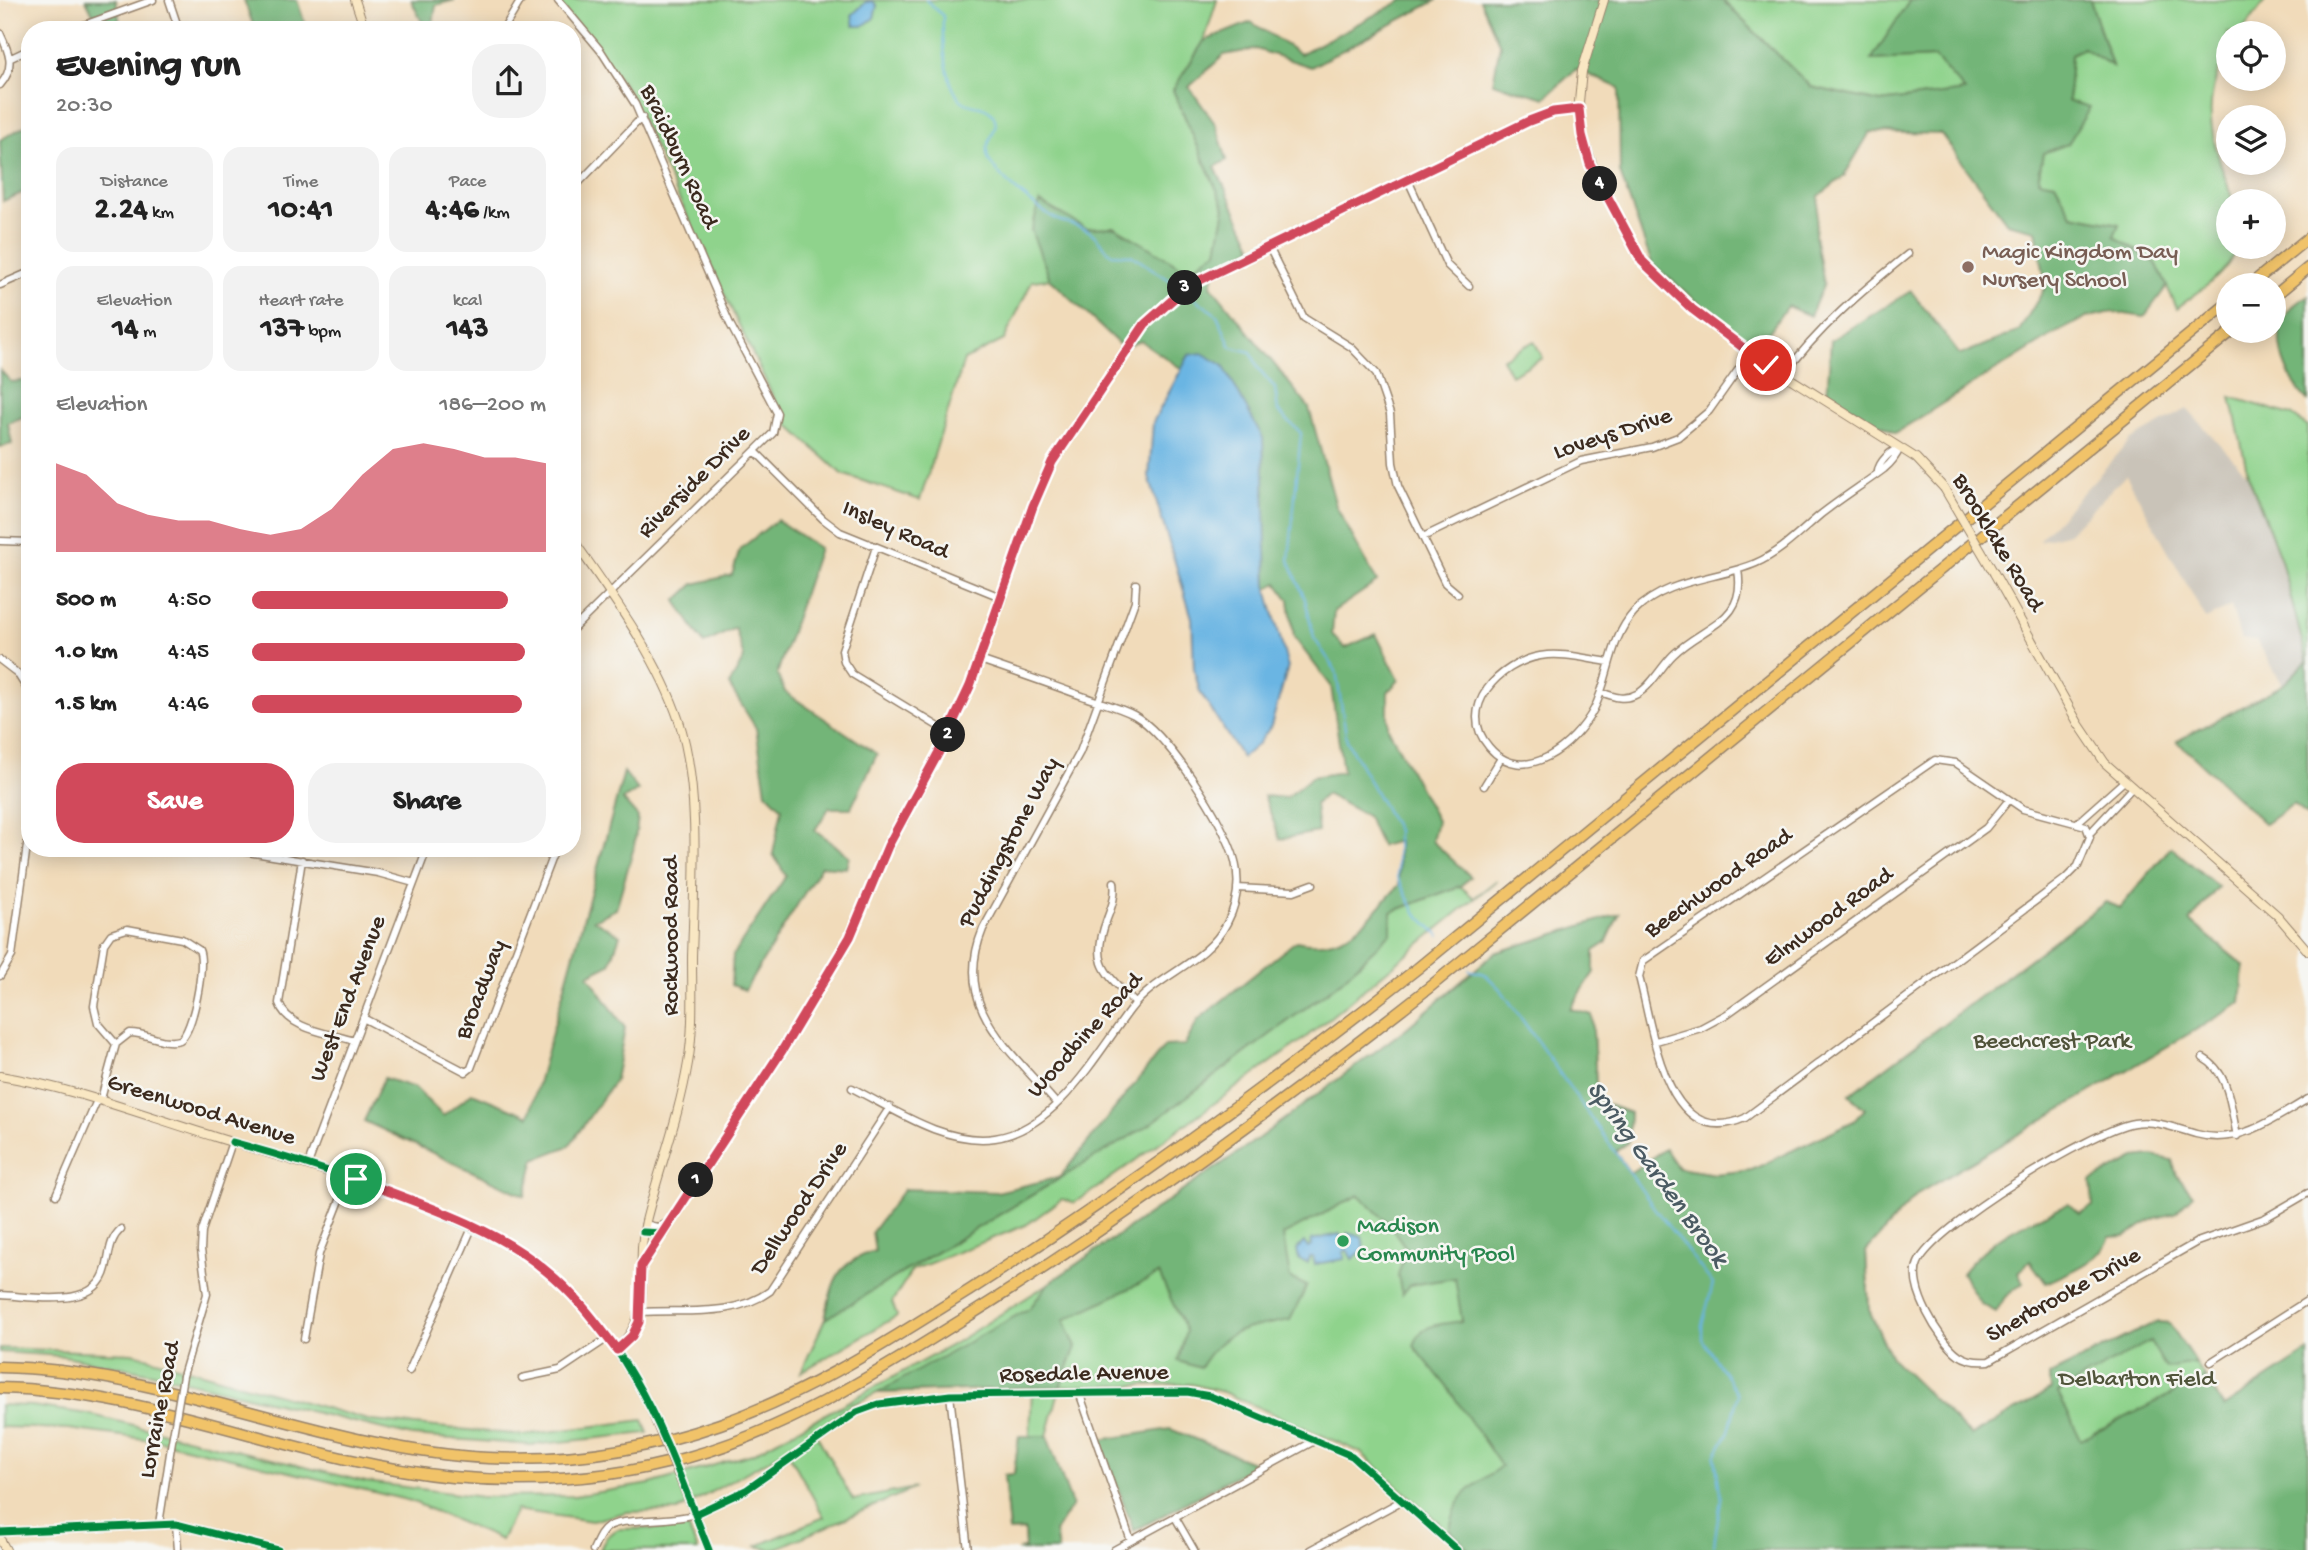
<!DOCTYPE html>
<html lang="en">
<head>
<meta charset="utf-8">
<style>
  body { margin:0; font-family:"Gochi Hand",sans-serif; background:#f2f2f2; color:#222; height:100vh; display:flex; flex-direction:column; font-size:26px; white-space:nowrap }
  * { box-sizing:border-box; margin:0 }
  p { font-size:23px; color:#767676 }
  .icon { flex:none; width:38px; height:38px; fill:none; stroke:currentColor; stroke-width:2; stroke-linecap:round; stroke-linejoin:round }
  .map { position:relative; flex:1; overflow:hidden }
  .details { position:absolute; left:21px; top:21px; width:560px; height:836px; display:flex; flex-direction:column; background:#fff; border-radius:28px; box-shadow:0 4px 18px #0003 }
  .details>* { flex:none }
  .controls { position:absolute; left:2216px; top:21px; display:grid; gap:14px }
  .controls a { display:grid; place-items:center; width:70px; height:70px; border-radius:50%; background:#fff; box-shadow:0 4px 18px #0003; font-size:35px }
  .pin { position:absolute; display:grid; place-items:center; width:60px; height:60px; color:#fff; margin:-30px; border:4px solid #fff; border-radius:50%; box-shadow:0 2px 7px #0007 }
  .km { position:absolute; width:35px; height:35px; margin:-18px; border-radius:50%; background:#222; color:#fff; font-size:19px; line-height:35px; text-align:center }
  .round { display:grid; place-items:center; flex:none; width:74px; height:74px; border-radius:28px; background:#f2f2f2 }
  .summary { display:flex; align-items:center; justify-content:space-between; height:119px; padding:0 35px }
  h1 { font-size:38px; font-weight:800; line-height:52px }
  .metrics { display:grid; grid-template-columns:repeat(3,1fr); gap:10px; height:119px; padding:7px 35px }
  .metrics div { display:grid; align-content:center; border-radius:18px; background:#f2f2f2; text-align:center }
  .metrics b { font-size:30px; font-weight:800 }
  .metrics small { font-size:19px; font-weight:400 }
  .metrics p { font-size:19px }
  .chart { height:196px; padding:14px 35px }
  .chart p { display:flex; justify-content:space-between }
  .chart svg { width:100%; height:126px; margin-top:7px; fill:#d1495b; opacity:.7 }
  .cta { display:flex; gap:14px; margin-top:auto; padding:14px 35px }
  .cta a { flex:1; height:80px; border-radius:28px; background:#d1495b; color:#fff; font-size:28px; font-weight:800; line-height:80px; text-align:center }
  .cta a+a { background:#f2f2f2; color:#222 }
  ul { padding:0 35px; list-style:none; font-size:23px }
  li { display:grid; grid-template-columns:112px 84px 1fr; align-items:center; height:52px }
  li i { height:18px; border-radius:9px; background:#d1495b }
  .map>svg:first-child { display:block }
</style>
</head>
<body>
<div class="map">
<svg width="2308" height="1550" viewBox="0 0 2308 1550">
  <rect width="100%" height="100%" fill="#f6f6f2"/>
  <filter id="ink" filterUnits="userSpaceOnUse"><feTurbulence type="fractalNoise" baseFrequency=".0143" numOctaves="2"/><feDisplacementMap in="SourceGraphic" scale="14" xChannelSelector="R" yChannelSelector="G"/><feConvolveMatrix kernelMatrix="1 2 1 2 8 2 1 2 1" color-interpolation-filters="sRGB"/></filter>
  <filter id="wash" filterUnits="userSpaceOnUse"><feTurbulence type="fractalNoise" baseFrequency=".00686" numOctaves="4" result="noise"/><feDisplacementMap in="SourceGraphic" scale="28" xChannelSelector="R" yChannelSelector="G"/><feGaussianBlur stdDeviation="1.57" result="paint"/><feColorMatrix in="noise" values="0 0 0 0 0 0 0 0 0 0 0 0 0 0 0 0 0 1.4 0 .05"/><feComposite in="paint" operator="in"/></filter>
  <g filter="url(#wash)">
    <rect width="100%" height="100%" fill="#f1dbba"/>
    <!-- industrial -->
    <path fill="#c9c3b8" d="M2187 409 2248 475 2281 560 2307 661 2283 685 2257 641 2241 639 2231 606 2206 619 2126 475 2069 533 2038 541 2131 440Z"/>
    <!-- green -->
    <path fill="#8fd38c" stroke="#657e55" stroke-width="2" d="M556 0H1217L1204 41 1173 90 1225 208 1217 251 1188 271 1115 227 1031 230 1050 279 1032 281 1004 340 964 360 920 500 842 474 785 422 627 89Z
      M1722 0H1910L1872 60 1935 57 1965 91 1880 102 1811 87Z
      M2090 0H2266L2241 33H2228C2228 54 2217 69 2213 90 2204 127 2222 166 2233 201H2228V247H2236C2229 275 2198 291 2177 308L2156 263 2114 236 2119 224 2072 215 2055 183 2038 181 2043 152 2089 107 2068 101 2071 54 2084 48 2112 65Z
      M1534 341 1543 358 1511 375 1502 359Z
      M2231 397 2291 415 2308 427V664L2281 560 2248 475Z
      M2171 847 2218 887 2190 921 2244 966 2241 1003 1917 1194 1866 1251 1869 1310 1891 1359 1971 1436 2051 1390 2050 1375 2156 1322 2169 1323 2224 1407 2308 1352V1550H1469L1360 1452 1223 1392 1191 1384 1060 1387 1046 1440 1072 1505 1055 1532 1058 1550H1018L1025 1548 1024 1530 1009 1531 1004 1475 1014 1474 1019 1436H1030L1032 1387 877 1393 851 1405 815 1432 853 1500 915 1488 773 1550 757 1546 824 1517 787 1450 677 1511 627 1512 592 1521 516 1510 501 1540 411 1501 160 1441 68 1429 0 1427V1405L32 1406 88 1414 366 1482 482 1497 574 1496 650 1484 752 1454 952 1345 1048 1284 1259 1138 1403 1031 1495 953 1619 914 1606 943 1594 951V972L1570 1009 1592 1015 1597 1101 1630 1113 1628 1142 1615 1152 1630 1173 1665 1149 1678 1168 1715 1174 1752 1170 1854 1121 1865 1109 1849 1095 2106 902 2120 908Z
      M1497 880 1305 1038 1097 1188 1074 1203 1062 1199 1026 1225 912 1270 892 1302 897 1316 801 1372 825 1319 1149 1125 1340 982 1391 912 1460 886 1474 898Z
      M0 1348 132 1353 371 1421 523 1435 643 1420 648 1433 531 1445 412 1436 152 1373 64 1356 0 1352Z
      M688 1528 698 1550H600L606 1537 618 1529Z"/>
    <!-- forest -->
    <path fill="#73b578" stroke="#57704b" stroke-width="2" d="M86 0H116L121 30H101Z
      M244 0H297L307 30H255Z
      M411 0H455L436 5 432 30H426Z
      M1403 0H1437L1311 67 1256 49 1224 55 1189 87 1216 125 1227 160 1215 167 1253 247 1215 270 1211 285 1309 408 1336 506 1377 582 1334 611 1332 634 1345 648 1376 634 1399 680 1388 692V728L1437 821 1432 841 1471 877 1460 886 1391 912V933L1340 982 1149 1125 825 1319C833 1281 835 1263 875 1251L872 1232 904 1189 997 1192 1060 1177 1165 1046 1185 1045 1198 1020 1296 941C1346 953 1369 918 1399 885L1398 841 1381 846 1367 816 1326 794 1315 804 1318 832 1280 839 1264 796 1286 798 1312 777 1343 772 1331 686 1294 637 1289 600 1277 583 1267 589 1263 438 1189 355 1182 369 1141 341 1122 347 1050 279 1031 230 1040 202 1086 228 1115 227 1188 271 1217 251 1225 208 1173 90 1204 41 1251 22 1300 54Z
      M1480 0H1722L1811 87 1880 102 1965 91 1935 57 1871 60 1910 0H2090L2112 66 2084 48 2071 54 2068 101 2090 107 2068 144 2043 153 2038 180 2055 183 2072 215 2119 224 2114 236 2156 263 2167 286 2144 317 2112 312 2085 318 2054 334 1895 433 1827 394 1831 340 1911 291 1960 355 2019 331 2046 286 2036 230 2007 223 1941 134 1870 132 1844 176 1819 196 1815 235 1824 284 1810 316 1787 306 1756 351 1652 264 1620 173 1619 88 1576 69 1545 98 1493 83 1500 45Z
      M30 123 29 190 3 201 0 140Z
      M2308 296V401C2280 372 2262 318 2308 296Z
      M0 370 11 382 30 380V414L8 423 12 444 0 447Z
      M777 520 819 548 777 674 785 692 877 754 851 808H829L815 830 849 856 846 868 821 866 745 990 731 985 733 955 786 876 773 854 782 808 766 792 756 728 729 685 744 658 735 628 704 644 676 601 694 584 732 575 740 549Z
      M2307 661 2308 816 2293 804 2265 824 2177 741 2283 685Z
      M624 772 638 790 623 800 638 817 634 847 616 909 594 920 620 935 610 964 588 975 625 1028 615 1080 569 1146 535 1159 525 1196 364 1121 384 1078 415 1088 443 1116 472 1093 529 1116Z
      M2171 847 2218 887 2190 921 2244 966 2241 1003 1917 1194 1866 1251 1869 1310 1891 1358 1971 1436 2051 1390 2050 1375 2156 1322 2169 1323 2196 1363 2166 1368 2150 1341 2058 1393 2081 1440 2205 1377 2224 1407 2308 1352V1550H1469L1450 1531C1456 1490 1472 1489 1501 1466L1448 1388 1414 1346C1421 1322 1440 1325 1462 1321L1455 1278 1410 1285 1402 1295 1398 1276 1406 1248 1389 1224 1359 1195 1283 1235 1290 1278 1307 1286 1290 1320C1248 1328 1223 1328 1200 1368L1178 1361 1186 1331 1159 1274 1064 1320 1076 1347 1060 1387 877 1393 1030 1308 1048 1284 1259 1138 1403 1031 1495 953 1619 914 1606 943 1594 951V972L1570 1009 1592 1015 1597 1101 1630 1113 1628 1142 1615 1152 1630 1173 1665 1149 1678 1168 1715 1174 1752 1170 1854 1121 1865 1109 1849 1095 2106 902 2120 908Z
      M2152 1156 2172 1160 2177 1176 2193 1195 2175 1213 2156 1218 2125 1236 2110 1237C2101 1262 2069 1272 2046 1283L2030 1261 2018 1273 2023 1283 2005 1297 1996 1312 1981 1304 1962 1273C1991 1236 2026 1222 2068 1204L2080 1213 2093 1206 2091 1181 2135 1158Z
      M1170 1429 1257 1464 1134 1531 1100 1440Z
      M1019 1436H1047L1072 1505 1055 1532 1058 1550H1018L1025 1548 1024 1530 1009 1531 1004 1475 1014 1474Z"/>
    <!-- water -->
    <path fill="#6ab5e3" stroke="#527080" stroke-width="2" d="M873 1 877 6 874 18 863 26H854L852 15 866 2Z
      M1202 353 1223 365 1263 438 1267 589 1288 667 1271 726 1258 744 1242 758 1200 692 1194 670 1192 618 1149 477 1153 422 1189 355Z
      M1347 1233 1362 1237 1365 1249 1352 1259 1347 1250 1343 1252 1345 1259 1315 1264 1313 1257H1309L1308 1263 1299 1260 1297 1249 1304 1242 1308 1248 1312 1246 1311 1240 1340 1234 1342 1242 1346 1241Z"/>
    <g fill="none" stroke-linecap="round" stroke-linejoin="round">
      <!-- stream -->
      <path stroke="#6ab5e3" stroke-width="2" d="M926 0 943 16C942 36 945 91 964 102 974 108 986 105 993 115 1003 129 980 143 989 160 999 179 1040 211 1058 220 1069 224 1085 226 1093 234 1099 240 1105 248 1111 254L1131 255 1182 288
        M1186 292 1217 315 1231 347 1251 352 1258 368 1275 388 1278 411 1301 433 1289 560 1305 599 1314 638 1336 671 1347 741 1397 830V877L1415 912 1440 936
        M1469 970 1485 974 1502 991 1655 1209 1713 1284 1702 1325V1339L1738 1394 1729 1431 1715 1456 1721 1500 1713 1550"/>
    </g>
  </g>
  <g filter="url(#ink)">
    <g fill="none" stroke-linecap="round" stroke-linejoin="round">
      <!-- street casing -->
      <g stroke="#96826c" stroke-width="9">
        <path id="street" d="M169 0 179 30
          M558 0 601 51 635 104 730 324 777 413 773 433 572 630
          M70 30 153 0
          M503 30 521 0
          M0 33C9 52 16 67 0 85
          M11 58 30 49
          M1408 180 1447 265 1469 286
          M572 190 642 117
          M1268 245 1304 318 1351 347 1376 373 1390 414 1393 463 1398 486 1445 583 1458 594
          M0 285 30 272
          M1783 376C1818 328 1862 291 1908 254
          M755 451 823 519 840 532 1003 598
          M1878 471C1879 462 1891 450 1900 448
          M1423 537 1581 461 1652 447 1678 437 1709 411 1750 353
          M0 541 30 542
          M876 547 842 650 844 662 852 674 949 733
          M0 660 17 673 30 694
          M1609 662C1586 659 1563 652 1540 656 1500 663 1455 708 1489 747 1524 788 1575 745 1594 709 1610 677 1609 640 1634 612 1667 578 1717 580 1756 563 1781 552 1800 532 1820 515 1840 499 1864 484 1884 469 1890 464 1897 455 1900 448
          M1601 692C1614 697 1624 701 1637 694 1652 686 1662 665 1674 654 1704 625 1747 622 1738 570
          M1935 760 1956 763 2023 809 2086 826 2090 837 2078 866 2065 879 1745 1118C1665 1153 1653 1028 1639 977L1643 961Z
          M1484 786 1501 758
          M2078 822 2123 782
          M2091 832 2131 789
          M229 849 378 873 414 883
          M302 860 279 1003C288 1030 330 1033 354 1041
          M1114 882C1116 896 1112 906 1107 919 1090 964 1105 972 1135 1003
          M1237 888 1294 891 1313 884
          M127 929 182 939 199 950C206 964 193 1032 180 1040 163 1045 148 1033 130 1033L116 1044 98 1023 94 1006 104 944 111 934Z
          M0 976 12 956 30 823
          M363 1018 466 1072 471 1068 555 849
          M1656 1041 1701 1028 1727 1014 1986 828 2008 801
          M2203 1058C2230 1072 2231 1110 2237 1136
          M852 1088C895 1110 945 1145 995 1138 1056 1129 1096 1055 1130 1010 1157 974 1206 964 1227 923 1237 904 1240 882 1235 861 1226 824 1168 734 1134 715 1119 707 1101 703 1085 697 1050 684 1015 672 980 660
          M101 1099 116 1044
          M2308 1099C2273 1119 2239 1146 2196 1134 2175 1128 2156 1120 2134 1123 2094 1129 1933 1227 1918 1263 1907 1286 1939 1341 1959 1355 1968 1361 1979 1362 1989 1361L2197 1242 2265 1218 2308 1193
          M1056 1103C1010 1049 951 1007 983 929L1080 752 1135 601 1136 584
          M308 1164 427 849
          M56 1195 98 1098
          M645 1224 657 1227 668 1223
          M643 1232 663 1233 783 1049 850 937 888 846 940 750 970 686 1033 506 1058 452 1145 324 1177 293 1220 268 1544 114 1579 109
          M642 1265 663 1233
          M0 1295C32 1296 96 1311 106 1268 110 1252 109 1240 121 1229
          M640 1312C685 1309 733 1318 770 1291L890 1107
          M304 1339 319 1254 349 1177
          M2211 1362 2308 1300
          M409 1371 472 1228
          M183 1376 207 1294 201 1250 202 1231 232 1142
          M522 1378 560 1370 608 1338
          M950 1395 968 1550
          M1080 1395 1131 1541
          M1175 1517 1194 1550
          M159 1524 171 1447
          M176 1524 178 1550
          M593 1550C597 1542 600 1532 608 1527 621 1517 671 1523 695 1514
          M1114 1550 1316 1440
          M1311 1550 1403 1500"/>
      </g>
      <!-- secondary casing -->
      <g stroke="#96826c" stroke-width="10">
        <path id="secondary" d="M355 0 365 30
          M1604 0 1582 71 1579 102 1582 135 1598 181 1642 261 1671 290 1750 353 1916 458 1944 488
          M572 538C611 595 657 655 679 721 701 788 694 886 692 957 692 992 694 1029 688 1063 679 1117 659 1169 646 1221 633 1270 658 1312 616 1350
          M1994 573 2078 723 2105 763 2278 916 2308 951
          M0 1076C74 1088 143 1115 215 1137 294 1161 370 1183 446 1216 478 1231 512 1244 540 1266 589 1302 622 1355 650 1408
          M688 1498 709 1550
          M695 1514 746 1490 857 1412 879 1404 950 1395 1187 1392 1210 1396 1352 1456 1457 1550
          M0 1532 176 1524 278 1550
          M0 1539 6 1550"/>
      </g>
      <!-- highway casing -->
      <g stroke="#96826c" stroke-width="13">
        <path id="highway" d="M2250 285 2308 238
          M2273 297 2308 268
          M0 1367C166 1369 322 1450 488 1458 566 1462 646 1450 720 1424 810 1393 890 1340 970 1290 1125 1190 1273 1082 1418 968L2228 303
          M0 1388C154 1391 299 1462 452 1477 530 1484 613 1479 689 1457 789 1429 877 1373 965 1318 1127 1217 1281 1104 1431 986L2232 331"/>
      </g>
      <!-- street -->
      <use href="#street" stroke="#fff" stroke-width="6"/>
      <!-- secondary -->
      <use href="#secondary" stroke="#f9e7c3" stroke-width="8"/>
      <!-- highway -->
      <use href="#highway" stroke="#f1c369" stroke-width="10"/>
      <!-- street-bridge casing -->
      <g stroke="#96826c" stroke-width="9" stroke-linecap="butt">
        <path id="street-bridge" d="M171 1447 183 1376"/>
      </g>
      <!-- secondary-bridge casing -->
      <g stroke="#96826c" stroke-width="10" stroke-linecap="butt">
        <path id="secondary-bridge" d="M1944 488 1994 573
          M650 1408 688 1498"/>
      </g>
      <!-- street-bridge -->
      <use href="#street-bridge" stroke="#fff" stroke-width="6"/>
      <!-- secondary-bridge -->
      <use href="#secondary-bridge" stroke="#f9e7c3" stroke-width="8"/>
      <!-- cycleway casing -->
      <g stroke="#f6f6f2" stroke-width="11">
        <path id="cycleway" d="M232 1142C306 1162 377 1186 447 1217 479 1231 512 1245 541 1266 580 1296 611 1338 635 1380 666 1433 686 1493 709 1550
          M643 1232 663 1233 783 1049 850 937 888 846 940 750 970 686 1033 506 1058 452 1145 324 1177 293 1220 268 1544 114 1579 109
          M695 1514 746 1490 857 1412 879 1404 950 1395 1187 1392 1210 1396 1352 1456 1457 1550
          M0 1532 176 1524 278 1550"/>
      </g>
      <!-- cycleway -->
      <use href="#cycleway" stroke="#00873e" stroke-width="7"/>
    </g>
  </g>
  <g fill="none" stroke-linecap="round" stroke-linejoin="round" filter="url(#ink)">
    <!-- route casing -->
    <g stroke="#fff" stroke-width="14">
      <path id="route" d="M356 1179C419 1204 493 1226 545 1270 574 1293 595 1321 617 1350L632 1336 639 1322 641 1266 783 1049 850 937 888 846 940 750 970 686 1033 506 1052 462 1145 324 1188 286 1529 121 1553 112 1579 109 1582 135 1590 164 1642 261 1692 309 1766 365"/>
    </g>
    <!-- route -->
    <use href="#route" stroke="#d1495b" stroke-width="9"/>
  </g>
  <!-- markers -->
  <circle fill="#8d6e63" stroke="#f6f6f2" stroke-width="2.5" cx="1968" cy="267" r="7"/>
  <circle fill="#2e9e5b" stroke="#f6f6f2" stroke-width="2.5" cx="1343" cy="1241" r="7"/>
  <g text-anchor="middle" dominant-baseline="central" stroke-width="5" stroke-linejoin="round" paint-order="stroke">
    <!-- street labels -->
    <g font-size="24" fill="#3b2a1e" stroke="#f6f6f2">
      <text transform="translate(678 157) rotate(65)">Braidburn Road</text>
      <text transform="translate(1613 435) rotate(-18)">Loveys Drive</text>
      <text transform="translate(695 483) rotate(-45)">Riverside Drive</text>
      <text transform="translate(895 531) rotate(24)">Insley Road</text>
      <text transform="translate(1997 543) rotate(59)">Brooklake Road</text>
      <text transform="translate(1010 843) rotate(-62)">Puddingstone Way</text>
      <text transform="translate(1719 884) rotate(-35)">Beechwood Road</text>
      <text transform="translate(1829 918) rotate(-36)">Elmwood Road</text>
      <text transform="translate(672 936) rotate(-90)">Rockwood Road</text>
      <text transform="translate(482 990) rotate(-69)">Broadway</text>
      <text transform="translate(349 999) rotate(-69)">West End Avenue</text>
      <text transform="translate(1086 1036) rotate(-48)">Woodbine Road</text>
      <text transform="translate(201 1111) rotate(17)">Greenwood Avenue</text>
      <text transform="translate(800 1209) rotate(-56)">Dellwood Drive</text>
      <text transform="translate(2064 1296) rotate(-29)">Sherbrooke Drive</text>
      <text transform="translate(1084 1375) rotate(-1)">Rosedale Avenue</text>
      <text transform="translate(161 1410) rotate(-79)">Lorraine Road</text>
    </g>
    <!-- education labels -->
    <g font-size="24" fill="#785e54" stroke="#f6f6f2" text-anchor="start">
      <text x="1982" y="253">Magic Kingdom Day<tspan x="1982" dy="28">Nursery School</tspan></text>
    </g>
    <!-- park labels -->
    <g font-size="24" fill="#50543a" stroke="#f6f6f2">
      <text x="2052" y="1042">Beechcrest Park</text>
      <text x="2137" y="1380">Delbarton Field</text>
    </g>
    <!-- leisure labels -->
    <g font-size="24" fill="#27864d" stroke="#f6f6f2" text-anchor="start">
      <text x="1357" y="1227">Madison<tspan x="1357" dy="28">Community Pool</tspan></text>
    </g>
    <!-- water labels -->
    <g font-size="26" font-style="italic" fill="#4b5b63" stroke="#f6f6f2">
      <text transform="translate(1656 1175) rotate(54)">Spring Garden Brook</text>
    </g>
  </g>
</svg>
<div class="controls">
<a><svg class="icon" aria-label="locate" viewBox="0 0 24 24"><circle cx="12" cy="12" r="6"/><path d="M12 2v4M12 18v4M2 12h4M18 12h4"/></svg></a>
<a><svg class="icon" aria-label="layers" viewBox="0 0 24 24"><path d="M12 4l9 5-9 5-9-5zM3 14l9 5 9-5"/></svg></a>
<a>+</a>
<a>−</a>
</div>
<div class="pin" style="left:356px;top:1179px;background:#1e9e55"><svg class="icon" aria-label="arrive" viewBox="0 0 24 24"><path d="M6 21V4h12l-3 4 3 4H6"/></svg></div>
<div class="pin" style="left:1766px;top:365px;background:#d93025"><svg class="icon" aria-label="check" viewBox="0 0 24 24"><path d="M5 12l5 5 9-10"/></svg></div>
<b class="km" style="left:696px;top:1180px">1</b>
<b class="km" style="left:948px;top:735px">2</b>
<b class="km" style="left:1185px;top:288px">3</b>
<b class="km" style="left:1600px;top:184px">4</b>
<section class="details">
<div class="summary"><div><h1>Evening run</h1><p>20:30</p></div><a class="round"><svg class="icon" aria-label="share" viewBox="0 0 24 24"><path d="M12 15V3M7 8l5-5 5 5M5 13v7h14v-7"/></svg></a></div>
<div class="metrics">
<div><p>Distance</p><b>2.24<small> km</small></b></div>
<div><p>Time</p><b>10:41</b></div>
<div><p>Pace</p><b>4:46<small> /km</small></b></div>
</div>
<div class="metrics">
<div><p>Elevation</p><b>14<small> m</small></b></div>
<div><p>Heart rate</p><b>137<small> bpm</small></b></div>
<div><p>kcal</p><b>143</b></div>
</div>
<div class="chart"><p><span>Elevation</span>186–200 m</p>
<svg viewBox="0 0 160 44" preserveAspectRatio="none"><path d="M0 44V13L10 17L20 27L30 31L40 33L50 33L60 36L70 38L80 36L90 29L100 17L110 8L120 6L130 8L140 11L150 11L160 13V44z"/></svg>
</div>
<ul>
<li><b>500 m</b>4:50<i style="width:87%"></i></li>
<li><b>1.0 km</b>4:45<i style="width:93%"></i></li>
<li><b>1.5 km</b>4:46<i style="width:92%"></i></li>
</ul>
<div class="cta"><a>Save</a><a>Share</a></div>
</section>
</div>
</body>
</html>
